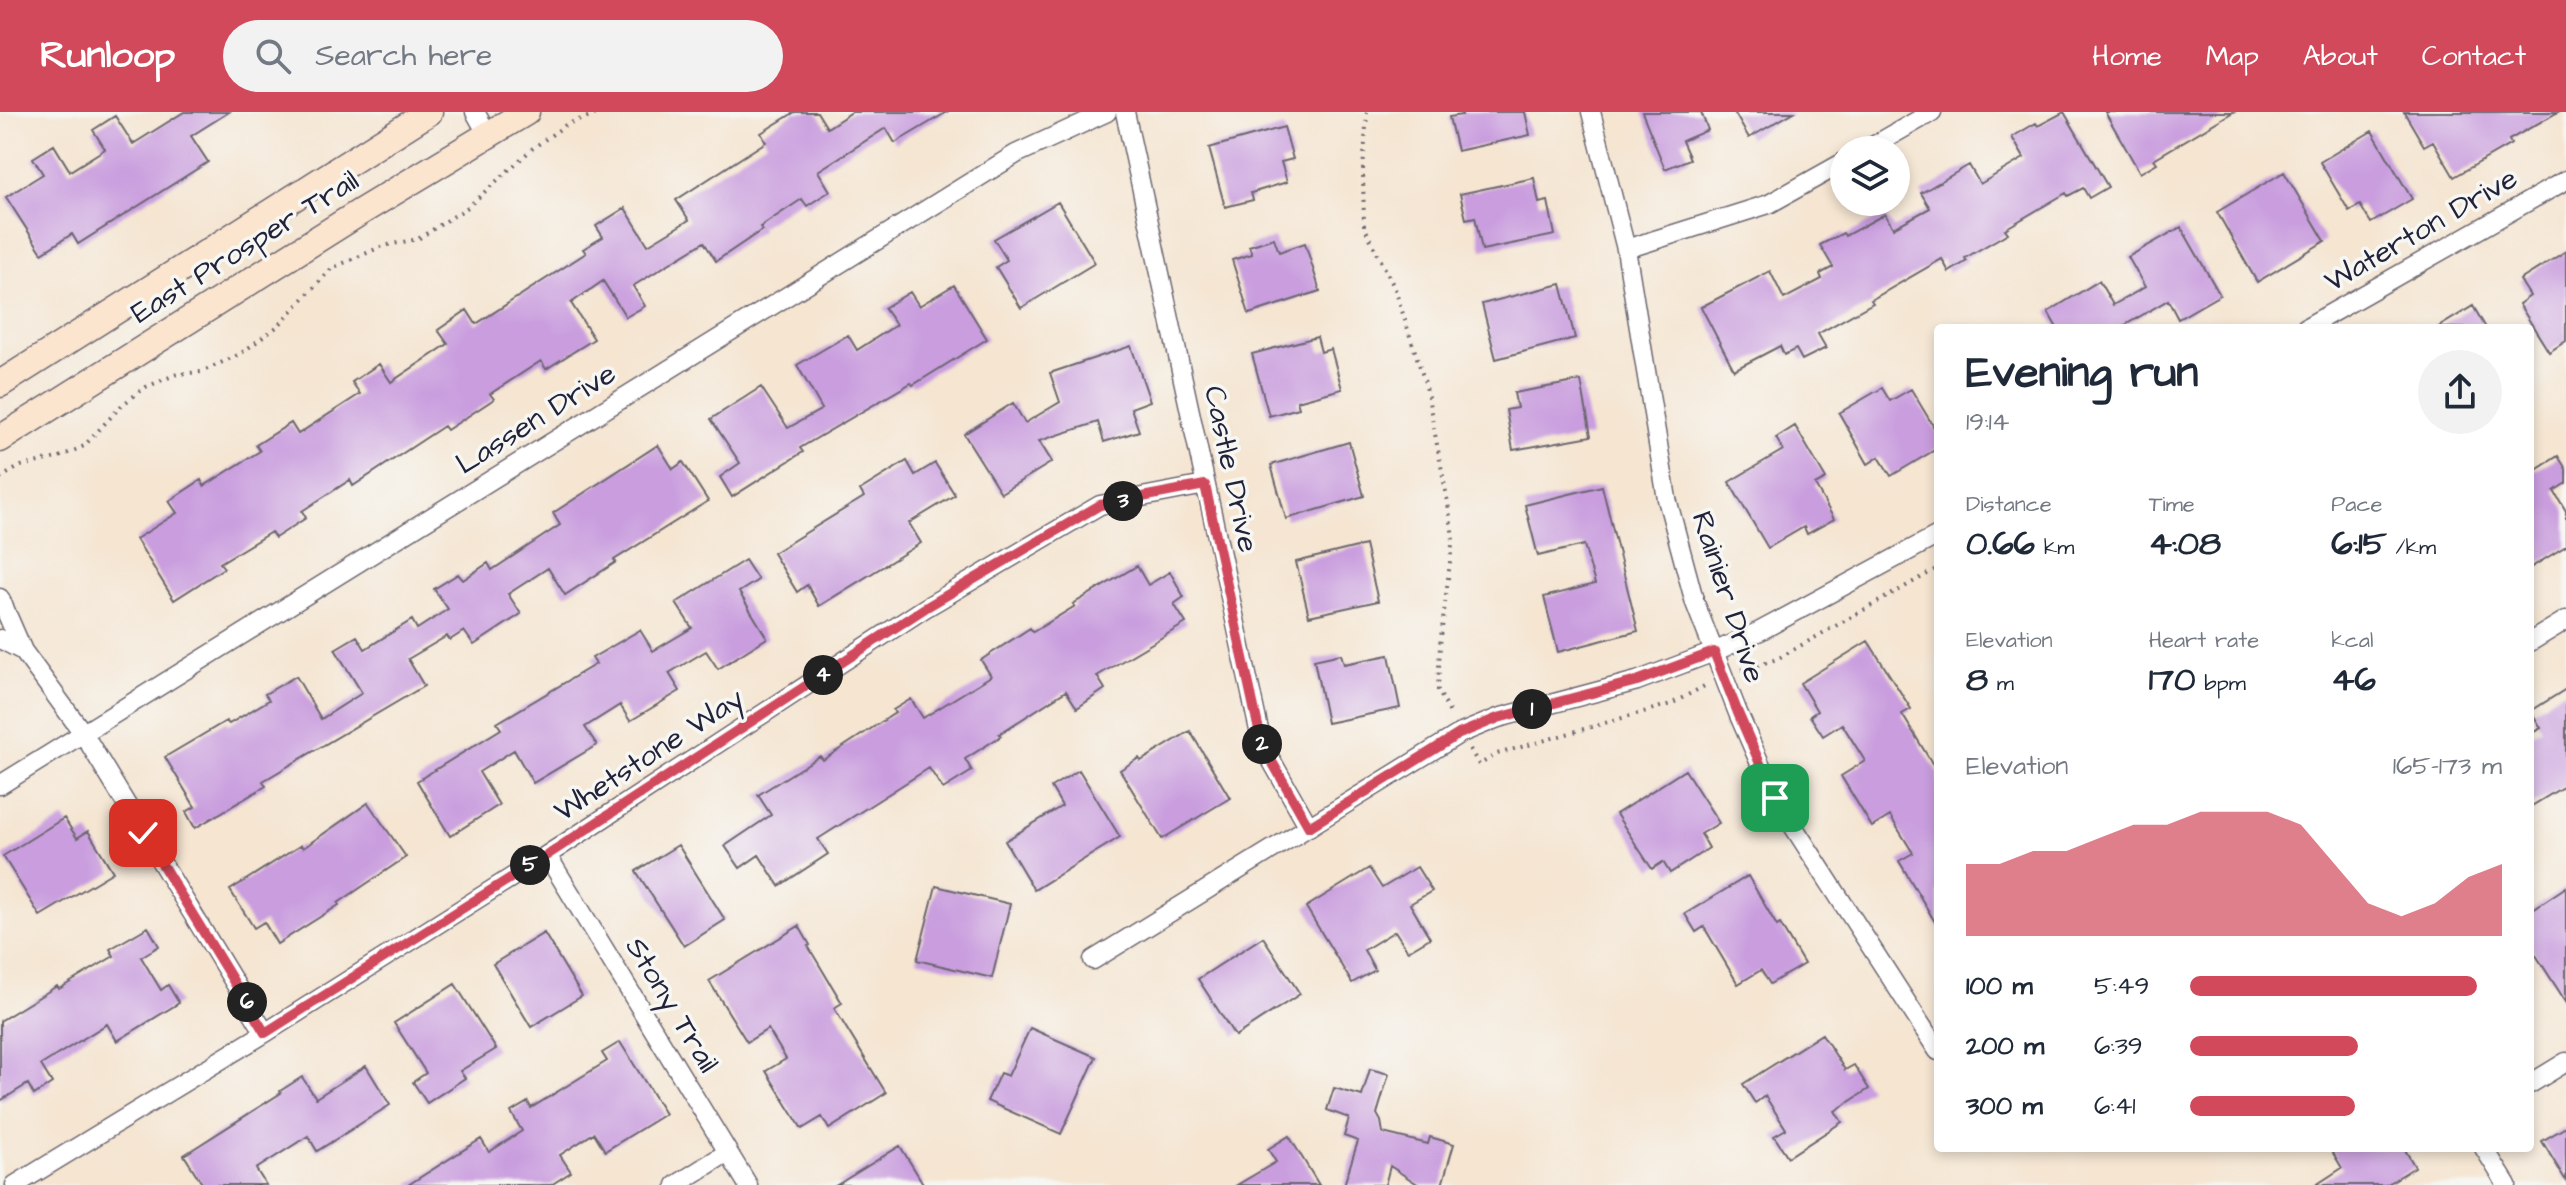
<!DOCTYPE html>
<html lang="en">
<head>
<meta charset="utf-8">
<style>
  body { margin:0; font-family:"Architects Daughter",sans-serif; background:#f2f2f3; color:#1f2937; height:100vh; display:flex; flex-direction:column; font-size:30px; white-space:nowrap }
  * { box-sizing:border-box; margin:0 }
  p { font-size:26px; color:#747a83 }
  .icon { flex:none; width:44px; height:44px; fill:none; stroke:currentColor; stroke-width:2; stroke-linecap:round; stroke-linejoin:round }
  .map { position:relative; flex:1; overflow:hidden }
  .panel { position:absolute; left:1934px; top:212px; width:600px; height:828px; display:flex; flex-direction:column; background:#fff; border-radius:8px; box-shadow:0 4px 12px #0003 }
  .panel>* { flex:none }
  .tools { position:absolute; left:1830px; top:24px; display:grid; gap:16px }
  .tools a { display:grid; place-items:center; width:80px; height:80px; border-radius:50%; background:#fff; box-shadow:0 4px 12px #0003; font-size:40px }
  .pin { position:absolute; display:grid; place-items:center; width:68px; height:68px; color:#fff; margin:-34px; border-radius:16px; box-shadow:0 4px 12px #0006 }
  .km { position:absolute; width:40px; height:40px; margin:-20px; border-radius:50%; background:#222; color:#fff; font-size:22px; line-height:40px; text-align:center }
  .round { display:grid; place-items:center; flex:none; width:84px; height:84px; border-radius:42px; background:#f2f2f3 }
  .headline { display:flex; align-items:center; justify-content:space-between; height:136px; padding:0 32px }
  h1 { font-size:44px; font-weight:700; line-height:60px }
  .stats { display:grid; grid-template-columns:repeat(3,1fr); gap:12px; height:136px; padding:8px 32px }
  .stats div { display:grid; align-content:center }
  .stats b { font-size:34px; font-weight:700 }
  .stats small { font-size:22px; font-weight:400 }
  .stats p { font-size:22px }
  .chart { height:224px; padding:16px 32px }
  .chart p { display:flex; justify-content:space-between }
  .chart svg { width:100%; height:144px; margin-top:8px; fill:#d1495b; opacity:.7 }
  ul { padding:0 32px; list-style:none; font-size:26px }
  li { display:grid; grid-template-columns:128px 96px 1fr; align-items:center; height:60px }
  li i { height:20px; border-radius:10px; background:#d1495b }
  header { display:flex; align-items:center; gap:48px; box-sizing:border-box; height:112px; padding:0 40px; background:#d1495b; color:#fff }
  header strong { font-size:38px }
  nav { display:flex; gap:44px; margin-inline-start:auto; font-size:28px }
  .search { width:560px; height:72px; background:#f2f2f3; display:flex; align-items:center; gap:20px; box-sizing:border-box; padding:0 28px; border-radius:44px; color:#747a83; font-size:30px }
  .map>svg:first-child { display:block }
</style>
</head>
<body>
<header>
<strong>Runloop</strong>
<div class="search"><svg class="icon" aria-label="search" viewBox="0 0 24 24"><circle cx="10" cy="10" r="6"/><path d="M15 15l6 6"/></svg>Search here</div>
<nav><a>Home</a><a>Map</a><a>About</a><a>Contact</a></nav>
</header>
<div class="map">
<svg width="2566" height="1073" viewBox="0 0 2566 1073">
  <rect width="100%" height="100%" fill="#f6f6f2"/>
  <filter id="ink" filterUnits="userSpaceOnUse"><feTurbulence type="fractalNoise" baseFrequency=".0125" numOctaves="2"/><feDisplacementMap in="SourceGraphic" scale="16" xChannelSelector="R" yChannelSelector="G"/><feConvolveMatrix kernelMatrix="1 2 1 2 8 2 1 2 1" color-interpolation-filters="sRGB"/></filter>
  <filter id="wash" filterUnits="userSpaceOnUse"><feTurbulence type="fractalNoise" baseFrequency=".006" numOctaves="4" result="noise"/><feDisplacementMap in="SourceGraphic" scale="32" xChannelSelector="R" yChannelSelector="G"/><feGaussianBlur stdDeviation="1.8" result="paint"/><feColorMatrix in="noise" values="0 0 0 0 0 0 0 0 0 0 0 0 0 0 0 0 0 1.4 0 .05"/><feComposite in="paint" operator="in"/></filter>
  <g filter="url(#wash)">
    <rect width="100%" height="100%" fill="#f5e5d1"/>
    <g id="blocks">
      <!-- building -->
      <path fill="#c99dde" d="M184 0H229L191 24 208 50 78 132 72 122 42 141 6 85 43 62 33 46 54 33 70 59 105 37 93 18 115 4 133 32Z
        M795 0H817L827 16 852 0H947L895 31 886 16 818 59 830 79 807 94 802 87 760 115 762 118 716 149 704 130 633 174 645 194 626 205 603 169 571 191 594 227 546 257 541 249 490 282 494 287 447 318 444 314 353 374 350 368 302 399 306 406 275 426 271 420 220 451 224 456 174 488 136 427 177 401 169 389 201 368 204 374 260 339 256 333 291 311 298 322 360 282 352 270 379 252 391 270 448 232 438 218 467 198 476 212 586 141 583 137 603 125 596 114 625 96 648 133 689 108 676 88 766 30 761 21Z
        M1461 0H1525L1530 23 1457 39 1449 5 1462 3Z
        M1642 0H1701L1708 18 1682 29 1690 47 1665 57Z
        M1734 0H1794L1749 26Z
        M2064 0 2108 75 2089 86 2083 76 2068 84 2066 81 2005 117 2008 121 1965 146 1967 149 1949 160 1942 147 1871 188 1873 191 1818 222 1826 236 1802 248 1796 237 1784 243 1780 234 1734 258 1701 195 1770 159 1784 187 1822 167 1820 162 1833 155 1820 133 1843 121 1845 124 1885 102 1893 116 1930 96 1921 81 1969 53 1980 72 2024 46 2012 25 2036 11 2038 14Z
        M2105 0H2233L2154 47 2157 51 2140 61Z
        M2404 0H2558L2509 28 2511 32 2454 65 2433 29 2424 34Z
        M1284 15 1293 47 1281 50 1287 70 1251 81 1253 88 1225 95 1209 36Z
        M2372 19 2412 87 2371 111 2360 93 2349 99 2320 50Z
        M2284 60 2325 129 2257 170 2217 100Z
        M1534 66 1539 91 1548 89 1555 123 1482 138 1475 105 1466 107 1460 82Z
        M1058 90 1095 151 1021 196 996 155 1007 148 994 127Z
        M2181 115 2220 183 2178 207 2168 188 2120 216H2057L2048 200 2099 169 2113 193 2145 175 2128 145Z
        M1274 126 1279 140 1305 131 1320 179 1249 202 1232 148 1252 142 1249 134Z
        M2566 139V229L2549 240 2519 192 2530 184 2520 168Z
        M1561 172 1575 226 1496 247 1482 192Z
        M954 173 987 227 913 273 911 271 800 336 803 340 732 385 720 365 740 351 711 307 761 275 788 316 822 297 797 253 848 223 857 238 896 213 884 196 910 180 919 194Z
        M2473 194 2486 216H2437Z
        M1317 225 1321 240 1331 237 1342 277 1297 289 1299 296 1269 304 1252 242Z
        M1131 234 1150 289 1131 296 1139 319 1104 330 1098 310 1039 329 1052 350 1001 381 964 322 1013 291 1025 311 1060 290 1050 261Z
        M1581 269 1591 324 1513 338 1506 298 1517 296 1514 281Z
        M1882 276 1890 289 1911 277 1938 322V336L1891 364 1879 345 1868 352 1839 301Z
        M1795 314 1826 367 1815 373 1834 407 1807 422 1804 415 1768 436 1729 370 1783 338 1776 326Z
        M1349 330 1364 384 1286 407 1271 353Z
        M658 333 673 357 683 350 708 389 614 448 616 450 565 483 548 456 508 482 521 502 474 533 464 519 450 528 447 524 408 547 424 574 263 669 266 674 195 716 186 700 195 695 165 645 226 609 229 612 269 588 265 582 296 564 321 607 362 581 335 537 357 524 365 537 412 508 417 517 448 497 434 477 458 462 463 468 488 451 492 458 560 413 553 401Z
        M2558 344 2566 357V371L2554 379 2566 399V434L2530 456V362Z
        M907 349 915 363 935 351 955 383 909 411 921 431 819 494 807 473 797 480 773 441 864 385 860 378Z
        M1602 374 1638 519 1558 540 1544 485 1595 472 1584 433 1538 444 1525 393Z
        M1365 433 1378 489 1309 504 1296 450Z
        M745 448 758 468 739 480 767 526 718 557 706 539 669 561 680 579 630 609 620 593 585 615 597 633 533 671 514 638 479 660 499 693 450 724 417 669 501 617 497 611 596 552 592 546 640 518 653 539 692 516 676 491Z
        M1137 454 1148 473 1170 460 1184 485 1174 492 1186 511 1097 564 1105 577 1077 596 1066 579 999 622 1001 624 965 647 972 659 943 677 929 656 818 727 828 742 779 774 759 743 740 756 725 734 771 703 758 683 820 644 823 648 895 601 893 598 911 587 923 606 991 564 981 548 1030 516 1033 520 1075 494 1073 492Z
        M1868 529 1911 597 1902 602 1938 661V815L1899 749 1913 741 1890 704 1872 715 1841 664 1865 649 1842 612 1823 624 1810 604 1817 599 1800 571Z
        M1341 542 1344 552 1389 543 1400 596 1327 611 1314 548Z
        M2566 577V673L2530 695V622L2541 616 2531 599Z
        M1190 619 1230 686 1162 727 1120 658 1139 646 1141 649Z
        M1079 658 1120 725 1034 778 1005 729 1062 694 1051 675Z
        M1685 658 1719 711 1701 722 1709 736 1670 761 1663 750 1652 757 1616 702Z
        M368 691 406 745 338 791 339 793 277 832 264 810 254 816 230 778 301 733 303 736Z
        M64 706 77 726 88 719 113 760 40 804 3 744Z
        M678 733 725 808 684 834 636 759Z
        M1417 755 1432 779 1410 792 1430 826 1408 839 1395 819 1364 838 1375 858 1352 871 1306 795 1369 756 1382 776Z
        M1748 764 1777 814 1780 812 1804 852 1770 872 1761 858 1738 872 1704 815 1696 820 1685 802Z
        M936 774 1010 792 992 866 917 848Z
        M2566 775V890L2530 834V799Z
        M799 814 810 833 808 834 842 891 834 896 886 981 829 1017 822 1005 802 1017 766 959 786 947 768 917 747 930 709 869Z
        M148 815 159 834 141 845 161 878 168 873 179 891 117 929 107 912 41 953 52 971 34 983 28 972 0 989V909L57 874 59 877 114 844 110 837Z
        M544 821 582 884 531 915 493 852Z
        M1263 825 1300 882 1235 924 1198 867Z
        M455 872 496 937 460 959 465 966 427 991 413 970 426 961 394 911Z
        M1030 916 1096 945 1061 1022 987 989 1000 961 1008 964Z
        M1822 922 1845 958 1854 953 1869 977 1835 999 1842 1010 1788 1045 1774 1024 1786 1017 1765 984 1755 991 1743 972Z
        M620 930 665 1002 605 1039 594 1021 560 1043 571 1060 551 1073H408L481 1027 489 1040 522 1019 511 1000 528 990 531 996 607 949 602 941Z
        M366 954 390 993 317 1039 308 1024 256 1057 266 1073H203L184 1043 281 981 280 979 302 965 316 986Z
        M1370 957 1389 962 1377 1002 1381 1009 1383 1021 1428 1032 1430 1025 1454 1032 1442 1073H1419L1390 1054 1385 1073H1344L1358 1029 1344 1024 1349 1006 1327 998 1334 976 1362 984Z
        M2566 1015V1069L2542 1029Z
        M1289 1024 1319 1073H1237L1276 1050 1268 1037Z
        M900 1034 924 1073H837Z
        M2330 1036H2404L2415 1055 2386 1073H2316L2342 1056Z"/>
    </g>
  </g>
  <g filter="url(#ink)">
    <use href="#blocks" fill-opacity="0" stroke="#6c6670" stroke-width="2"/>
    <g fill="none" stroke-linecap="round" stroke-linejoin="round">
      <!-- minor casing -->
      <g stroke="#6c6670" stroke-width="21">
        <path id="minor" d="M475 0 488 23
          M1125 0 1262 632 1309 715
          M1591 0 1626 137 1667 387 1695 491 1738 601 1775 686 1938 939
          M1866 38 1932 0
          M1626 137 1769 92 1844 50
          M2305 216 2566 68
          M0 486 23 539 83 621 265 921
          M0 527 23 539
          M2530 530 2566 508
          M0 673 1016 42 1107 0
          M547 743 748 1073
          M1093 848 1459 622 1498 606 1637 569 1714 540 1760 519 1938 423
          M2530 972 2566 950
          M2484 1036 2507 1073
          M15 1073 265 921 547 743 925 496 1100 393 1205 373
          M676 1073 728 1040"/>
      </g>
      <!-- secondary casing -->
      <g stroke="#6c6670" stroke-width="29">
        <path id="secondary" d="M0 272 429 0
          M0 327 362 99 526 0"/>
      </g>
      <!-- path -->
      <path stroke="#6c6670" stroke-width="4" stroke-dasharray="2 6" stroke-linecap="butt" d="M1367 0 1363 58 1364 114 1395 177 1426 274 1448 391 1453 425 1440 533 1438 578 1452 605
        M0 366 21 354 57 346 84 334 122 293 146 275 177 262 201 260 240 242 278 214 332 156 383 134 418 127 468 95 533 36 567 12 602 0
        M1742 558 1777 547 1938 456
        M1470 637 1479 653 1497 642 1671 592 1708 572"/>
      <!-- minor -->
      <use href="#minor" stroke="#fff" stroke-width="18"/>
      <!-- secondary -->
      <use href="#secondary" stroke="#fce5cf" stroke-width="26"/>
    </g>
  </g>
  <g fill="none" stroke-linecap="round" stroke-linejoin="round" filter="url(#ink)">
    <!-- route casing -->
    <g stroke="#fff" stroke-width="16">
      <path id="route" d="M143 721 265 921 547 743 925 496 1100 393 1205 373 1262 632 1309 715 1459 622 1498 606 1637 569 1714 540 1738 601 1775 686"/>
    </g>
    <!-- route -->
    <use href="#route" stroke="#d1495b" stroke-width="10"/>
  </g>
  <g text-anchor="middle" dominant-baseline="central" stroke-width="7" stroke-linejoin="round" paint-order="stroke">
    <!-- street labels -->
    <g font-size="30" fill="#22223b" stroke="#f6f6f2">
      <text transform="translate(2421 118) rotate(-30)">Waterton Drive</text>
      <text transform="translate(245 135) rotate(-32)">East Prosper Trail</text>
      <text transform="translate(536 307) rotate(-32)">Lassen Drive</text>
      <text transform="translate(1231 357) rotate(78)">Castle Drive</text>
      <text transform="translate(1728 485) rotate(72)">Rainier Drive</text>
      <text transform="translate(649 643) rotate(-33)">Whetstone Way</text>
      <text transform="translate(672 893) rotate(59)">Stony Trail</text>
    </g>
  </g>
</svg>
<div class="tools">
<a><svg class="icon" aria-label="layers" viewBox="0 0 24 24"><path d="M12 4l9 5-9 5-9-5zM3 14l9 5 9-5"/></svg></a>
</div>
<div class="pin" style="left:1775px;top:686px;background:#1e9e55"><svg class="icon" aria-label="arrive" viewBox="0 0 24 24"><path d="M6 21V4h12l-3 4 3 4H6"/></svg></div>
<div class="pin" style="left:143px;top:721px;background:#d93025"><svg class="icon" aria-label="check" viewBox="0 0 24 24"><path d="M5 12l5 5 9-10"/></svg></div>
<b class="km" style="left:1532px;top:597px">1</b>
<b class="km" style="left:1262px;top:632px">2</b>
<b class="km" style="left:1123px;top:389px">3</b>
<b class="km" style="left:823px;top:563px">4</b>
<b class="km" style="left:530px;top:753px">5</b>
<b class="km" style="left:247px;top:890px">6</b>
<section class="panel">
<div class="headline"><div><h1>Evening run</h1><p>19:14</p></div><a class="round"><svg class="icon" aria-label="share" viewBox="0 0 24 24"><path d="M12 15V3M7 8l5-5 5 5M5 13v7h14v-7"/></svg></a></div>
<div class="stats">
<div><p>Distance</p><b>0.66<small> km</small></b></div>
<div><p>Time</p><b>4:08</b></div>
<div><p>Pace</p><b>6:15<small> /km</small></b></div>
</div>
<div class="stats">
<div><p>Elevation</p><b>8<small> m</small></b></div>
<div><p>Heart rate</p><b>170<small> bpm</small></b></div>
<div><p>kcal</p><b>46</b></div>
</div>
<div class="chart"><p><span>Elevation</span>165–173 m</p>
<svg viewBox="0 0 160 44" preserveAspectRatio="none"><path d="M0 44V22L10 22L20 18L30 18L40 14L50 10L60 10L70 6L80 6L90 6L100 10L110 22L120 34L130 38L140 34L150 26L160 22V44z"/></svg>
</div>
<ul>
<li><b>100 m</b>5:49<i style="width:92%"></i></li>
<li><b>200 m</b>6:39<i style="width:54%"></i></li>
<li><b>300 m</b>6:41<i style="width:53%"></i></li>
</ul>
</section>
</div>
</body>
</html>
